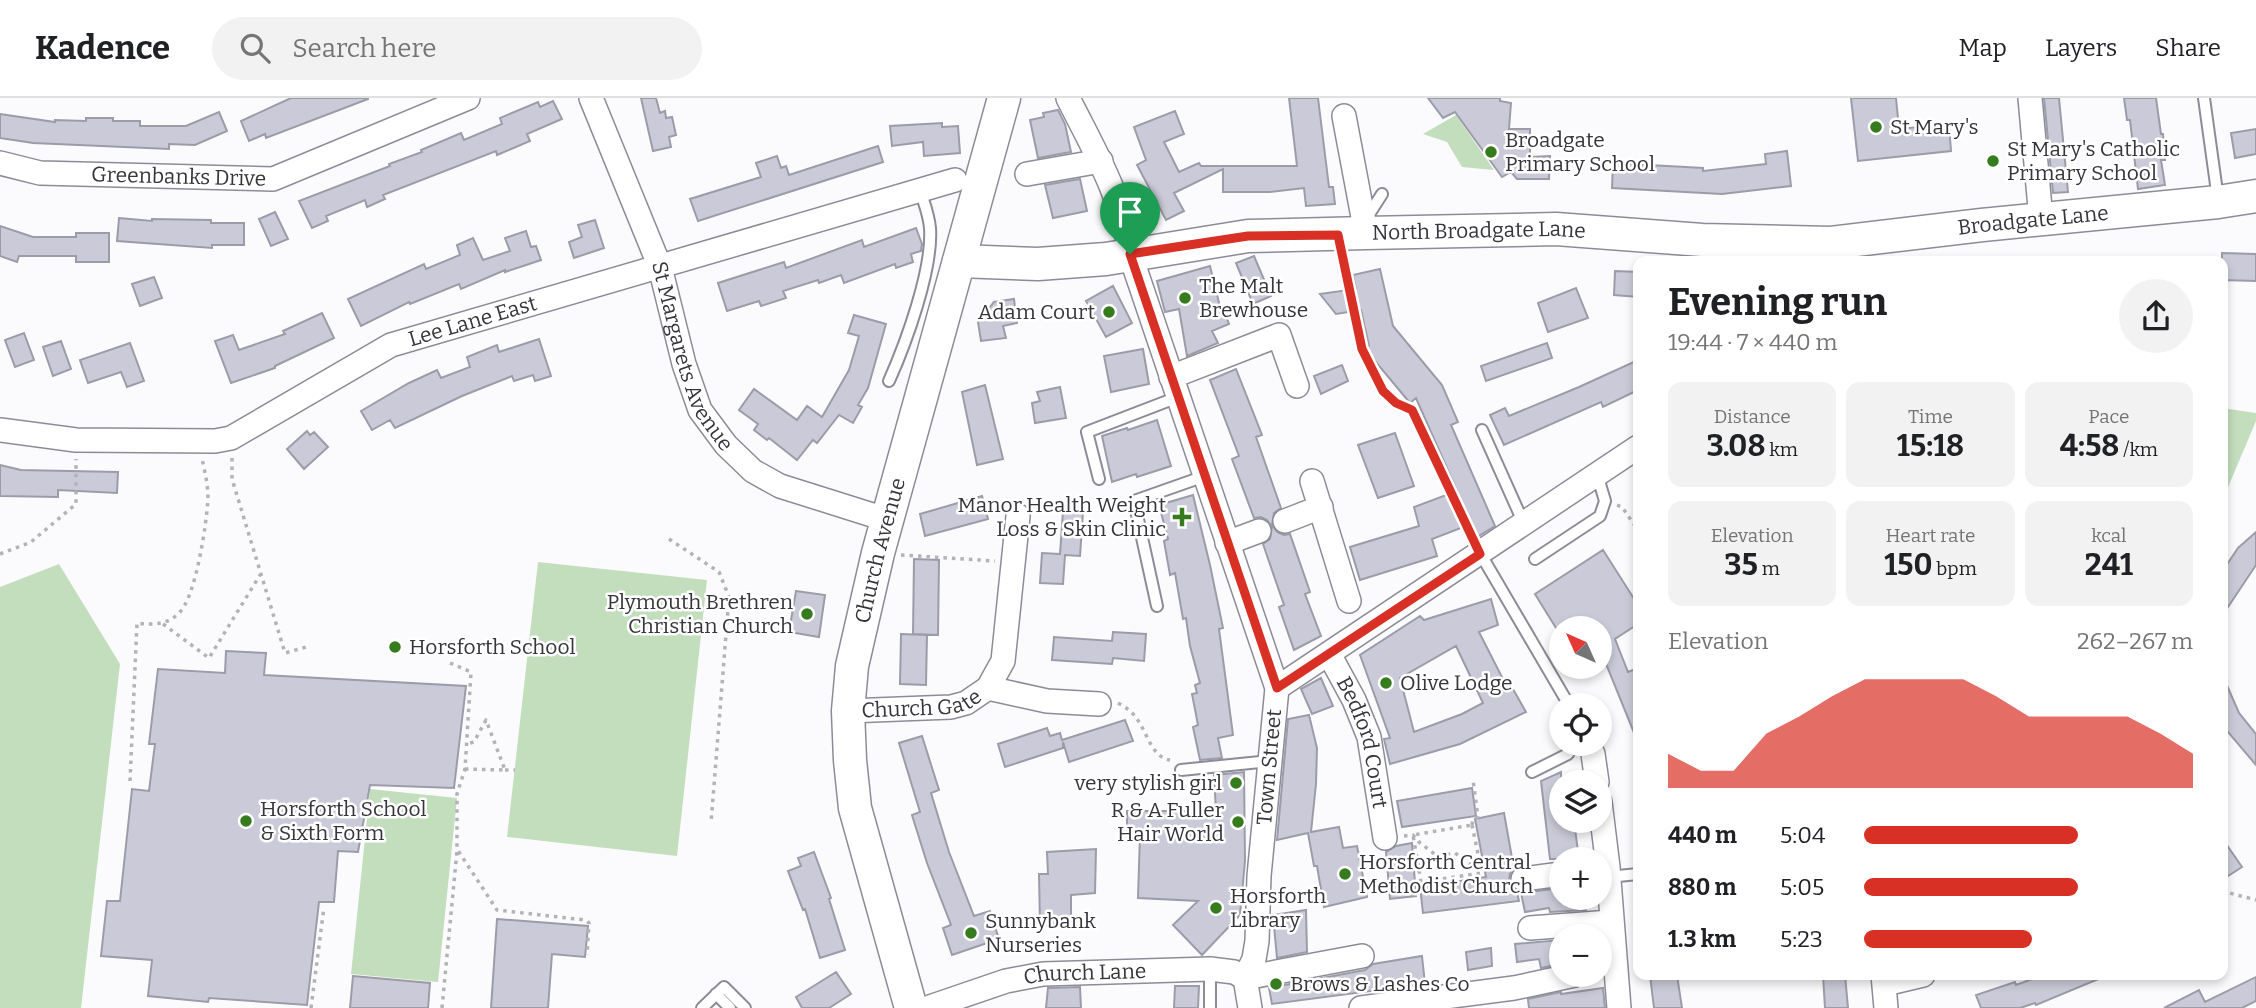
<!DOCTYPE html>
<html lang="en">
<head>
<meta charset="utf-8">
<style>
  body { margin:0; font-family:Bitter,serif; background:#f2f2f2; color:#202124; height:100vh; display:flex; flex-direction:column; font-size:26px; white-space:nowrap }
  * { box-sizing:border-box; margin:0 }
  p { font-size:23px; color:#757577 }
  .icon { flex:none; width:38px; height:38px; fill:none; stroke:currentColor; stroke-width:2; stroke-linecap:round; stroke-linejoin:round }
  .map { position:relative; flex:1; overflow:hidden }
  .panel { position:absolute; left:1633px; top:158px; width:595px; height:724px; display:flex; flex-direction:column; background:#fff; border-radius:14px; box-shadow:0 4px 10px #0003 }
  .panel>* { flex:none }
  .needle { width:46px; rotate:315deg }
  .tools { position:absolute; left:1549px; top:518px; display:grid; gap:14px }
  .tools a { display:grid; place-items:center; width:63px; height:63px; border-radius:50%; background:#fff; box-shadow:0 4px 10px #0003; font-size:35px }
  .pin { position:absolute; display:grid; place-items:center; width:60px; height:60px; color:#fff; margin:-72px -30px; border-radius:50% 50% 50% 0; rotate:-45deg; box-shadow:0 0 7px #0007 }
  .pin .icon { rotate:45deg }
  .round { display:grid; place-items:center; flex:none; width:74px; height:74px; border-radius:37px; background:#f2f2f2 }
  .summary { display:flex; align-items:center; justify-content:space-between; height:119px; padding:0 35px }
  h1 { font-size:38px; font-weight:700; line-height:52px }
  .stats { display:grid; grid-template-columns:repeat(3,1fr); gap:10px; height:119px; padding:7px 35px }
  .stats div { display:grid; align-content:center; border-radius:14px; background:#f2f2f2; text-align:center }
  .stats b { font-size:30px; font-weight:700 }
  .stats small { font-size:19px; font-weight:400 }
  .stats p { font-size:19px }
  .chart { height:196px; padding:14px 35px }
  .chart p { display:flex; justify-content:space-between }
  .chart svg { width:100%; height:126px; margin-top:7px; fill:#d93025; opacity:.7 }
  ul { padding:0 35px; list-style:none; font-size:23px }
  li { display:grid; grid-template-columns:112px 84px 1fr; align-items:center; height:52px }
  li i { height:18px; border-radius:9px; background:#d93025 }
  header { display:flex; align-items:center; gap:42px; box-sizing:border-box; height:98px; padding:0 35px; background:#fff; border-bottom:2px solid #e0e0e0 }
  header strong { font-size:33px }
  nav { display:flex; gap:38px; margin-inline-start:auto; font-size:24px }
  .search { width:490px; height:63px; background:#f2f2f2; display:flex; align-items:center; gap:18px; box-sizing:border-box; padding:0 24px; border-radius:38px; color:#757577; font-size:26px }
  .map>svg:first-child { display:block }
</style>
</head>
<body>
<header>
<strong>Kadence</strong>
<div class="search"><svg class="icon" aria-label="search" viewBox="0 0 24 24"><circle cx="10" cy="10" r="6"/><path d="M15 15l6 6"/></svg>Search here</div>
<nav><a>Map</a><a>Layers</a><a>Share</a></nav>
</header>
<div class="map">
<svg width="2256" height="910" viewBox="0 0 2256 910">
  <rect width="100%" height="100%" fill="#fbfbfe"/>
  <!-- green -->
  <path fill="#c3debc" d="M1456 17 1494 72 1462 69 1447 44 1423 36Z
    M2222 310 2256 315V323L2223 401Z
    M538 464 707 482 677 758 507 739Z
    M59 466 120 566 81 910H0V489Z
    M370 691 457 700 438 884 351 876Z"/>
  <!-- building -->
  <path fill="#cbcad8" stroke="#9c9ca9" stroke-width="2" fill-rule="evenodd" d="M291 0H368V1L266 40 265 36 249 43 241 23Z
    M641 0H656L660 15 665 13 666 20 672 19 676 37 669 39 671 49 653 53Z
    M1289 0H1318L1329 89H1333L1335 106 1306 108 1304 90 1270 94H1223V71L1174 95 1184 113 1166 122 1137 67 1146 62 1134 29 1175 13 1184 36 1164 44 1179 74 1199 65 1201 68H1297Z
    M1428 0H1500V3L1511 5 1509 31H1530V59L1550 58 1549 81H1517L1511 74 1502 79 1455 14 1443 20Z
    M1851 0H1896L1899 31 1949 26 1951 53 1858 63Z
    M2044 0H2059L2068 94 2053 95Z
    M2124 0H2156L2161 36H2163L2165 62H2161L2165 87 2138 91 2130 22H2127Z
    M553 3 562 21 527 36 530 43 497 57 496 53 383 97 385 101 367 109 365 102 326 118 328 123 312 130 299 103 390 68 389 66 422 54 421 52 461 35 464 42 502 26 500 20 538 4 540 9Z
    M1058 12 1065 26 1071 54 1038 60 1030 22 1044 19 1043 15Z
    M219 14 227 33 195 47 169 46V51L33 45 0 40V16L55 24V22L86 23V20H113V23H140V28H186Z
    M942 25V29L958 28 960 55 924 58 923 44 892 48 890 28Z
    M2256 31V56L2235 60 2231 35Z
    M878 48 883 64 698 123 690 101 761 79 756 65 777 58 781 70 786 68 789 77Z
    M1787 53 1791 88 1722 96 1612 90 1613 65 1703 70V73L1766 66 1765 56Z
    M1080 81 1087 113 1053 120 1045 87Z
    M275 114 288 141 271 148 259 121Z
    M119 120 152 123V121L211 122V125H244V147H212V150L117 143Z
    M595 122 604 150 574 160 569 144 582 139 578 127Z
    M0 128 33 139H76V135H109V164H76V158H19L17 164 0 158Z
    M916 130 922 146 921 153 911 156 913 164 896 170 895 166 844 185 841 177 819 185 818 182 783 193 786 200 761 208 759 203 727 213 718 185 784 164 786 170 862 142 864 149Z
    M526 133 531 149 536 148 541 162 505 174V172L461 191 459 186 410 206 409 204 361 228 348 201 424 166 426 171 460 157 457 147 473 140 483 162 510 153 505 140Z
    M2222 155 2256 156V183L2222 182Z
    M1254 158 1271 198 1253 206 1236 165Z
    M1210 168 1221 213H1224L1229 226 1212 233 1218 245 1187 258 1179 211 1165 214 1157 183Z
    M1380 171 1393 228 1442 287 1458 324 1451 327 1495 428 1477 439 1471 426 1432 441 1437 458 1360 482 1350 449 1419 428 1414 409 1457 393 1416 300 1410 305 1365 251 1369 248 1361 212 1336 216 1320 196 1356 191 1353 177Z
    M1615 173 1638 174V199L1614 197Z
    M154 179 162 200 140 208 132 186Z
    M1113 188 1132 225 1106 239 1086 203Z
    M1576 190 1588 220 1548 234 1538 205Z
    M1014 201 1017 225 1003 228 1006 240 981 243 978 224 994 204Z
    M322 215 334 240 275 268V270L231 285 215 243 233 237 239 252 285 236 283 233Z
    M854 217 886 226 868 290 858 307 862 309 853 325 839 317 817 345 813 342 797 362 769 340 767 342 754 332 758 326 739 312 754 291 797 322 807 308 822 319 849 272 859 238 848 235Z
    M24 235 34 262 15 269 5 242Z
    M539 241 551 278 535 283 533 277 514 283 512 278 462 298 395 330 390 322 372 332 361 313 409 285 437 272 441 280 470 269 467 259 497 247 499 254Z
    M61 243 71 271 53 278 43 249Z
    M130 245 144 283 127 289 121 274 88 285 80 262Z
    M1547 245 1552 260 1486 283 1481 268Z
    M1143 251 1149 286 1111 294 1104 258Z
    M1638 262V292L1603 309 1601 304 1504 347 1490 317 1505 310 1509 318 1579 289Z
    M1342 267 1348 283 1321 296 1314 278Z
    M1236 271 1262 337 1256 339 1281 410 1274 415 1272 427 1277 434 1284 437 1290 436 1310 494 1305 496 1321 538 1294 552 1279 509 1284 507 1263 446 1270 441 1272 429 1267 422 1261 419 1254 420 1232 361 1239 358 1210 282Z
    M985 287 1003 361 977 367 962 294Z
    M1060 289 1066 320 1035 325 1032 305 1040 303 1037 294Z
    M1157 322 1171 368 1137 379 1136 376 1112 384 1102 338 1127 330 1128 332Z
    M307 333 310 337 314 334 328 349 304 371 287 351Z
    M1395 335 1414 388 1378 400 1358 347Z
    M0 367 21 372 118 374 117 395 58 392V399L0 398Z
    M1193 397 1210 467 1223 530 1219 531 1233 637 1218 640 1222 660 1200 662 1193 629 1198 627 1192 596 1197 595 1195 587 1200 585 1190 548 1186 520 1183 521 1175 475 1170 477 1164 443 1168 441 1159 407Z
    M982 398 988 421 925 438 920 416Z
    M1063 413 1083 414 1080 458 1065 457 1063 486 1040 485 1042 455 1060 456Z
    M2256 434V467L2222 518V474L2238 450Z
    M1603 452 1638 507V526L1615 541 1628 574 1638 570 1637 642 1600 551V530H1556L1535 496Z
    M914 461 939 462 938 537 913 536Z
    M796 493 825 497 819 539 789 534Z
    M1491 501 1498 527 1479 534 1509 593 1513 591 1526 614 1460 646 1390 666 1384 641 1390 640 1360 557 1420 518 1424 522ZM1456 548 1483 605 1462 616 1414 634 1400 580Z
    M1113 534 1146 536 1144 563 1113 560 1112 566 1052 562 1054 539 1112 543Z
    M901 536 927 537 926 587 900 586Z
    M226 553 266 555 264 577 466 588 454 690 370 687 358 754 338 753 334 804H319L307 907 209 900 208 904 148 898 152 862 101 858 107 803H120L132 691 149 693 155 646H149L158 571 225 575Z
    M2222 576 2239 615 2256 636V667L2222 627Z
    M1321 580 1333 608 1312 616 1301 591Z
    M1309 617 1317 650 1316 686 1311 734 1339 729 1343 750 1357 748 1367 799 1324 809 1317 768H1314L1308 735 1277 742 1288 621Z
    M1125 622 1133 643 1069 664 1063 644V650L1005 669 998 646 1047 630 1050 638 1060 635 1062 642Z
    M922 638 939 692 931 695 949 754 974 818 990 813 999 841 952 857 943 830 951 827 927 765 912 717 920 714 899 645Z
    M1244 674 1245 763 1240 817 1202 857 1173 827 1198 803 1138 800 1140 736H1127V713H1216L1214 677Z
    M1561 674V723H1574L1579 761H1550L1541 683Z
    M1472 690 1476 718 1402 729 1397 703Z
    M1504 715 1514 771 1510 776 1509 783 1512 789 1517 794 1519 803 1423 815 1420 789 1486 779 1475 721Z
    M2222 740 2242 769 2222 782Z
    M1412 745 1416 798 1390 801 1386 754 1396 748Z
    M1096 751 1095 795 1071 797V825L1040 828 1039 776H1048L1047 754Z
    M814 754 831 800 829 801 845 852 820 860 805 811 803 812 788 773 801 768 798 760Z
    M1561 790V800H1584L1586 812 1550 814 1549 810 1525 814 1521 795Z
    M1306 812 1307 854 1277 860 1273 817Z
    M497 821 588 828 585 859 552 856 548 910H491Z
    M1561 842V866L1541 870 1539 861 1517 864 1515 846Z
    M1491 850 1492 868 1468 872 1466 854Z
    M1422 858 1425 886 1272 906 1269 890 1365 872 1373 866Z
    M836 874 851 896 829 910H802L796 899Z
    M1650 877H1677L1682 910H1654Z
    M1823 877H1845L1848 910H1825Z
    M2043 877H2108L2036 907 2035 905 2020 910H1981L1976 897 2015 884 2016 887Z
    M353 878 430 885 428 910H350Z
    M2256 879V903L2242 910H2164L2199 892 2205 904Z
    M1175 888H1199L1198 910H1174Z
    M1080 889 1081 910H1046L1048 890Z
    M1603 890 1605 910H1529L1528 901 1561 894V896Z"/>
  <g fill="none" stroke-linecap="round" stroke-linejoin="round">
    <!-- lane casing -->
    <g stroke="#8c8c98" stroke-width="14">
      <path id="lane" d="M2204 0 2218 101
        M1366 121 1382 96
        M889 283C906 245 933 171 930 130 929 117 924 105 920 92
        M1482 332 1524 426
        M1099 381 1087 334 1178 299
        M1480 455 1569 607
        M1535 461 1600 418 1605 403 1597 376
        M1157 508 1134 403 1205 378
        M1181 672 1270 663
        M1532 674 1568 656 1574 646
        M1608 779 1638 776
        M716 896 730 910
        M702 910 724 889 745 910
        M1210 910V871"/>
    </g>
    <!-- street casing -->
    <g stroke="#8c8c98" stroke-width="26">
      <g id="street">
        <path id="s1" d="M591 0 660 169 684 266 700 312 726 347 753 373 780 388 888 422"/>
        <path d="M1068 0C1093 50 1123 100 1130 156L1277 590 1259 778 1257 843 1254 861 1245 880 1250 910"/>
        <path d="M2030 0 2041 121"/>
        <path d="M1344 18 1366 135"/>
        <path id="s2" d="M0 65 40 75 273 81 468 0"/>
        <path d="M1027 76 1101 63"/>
        <path d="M1171 279 1279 237 1297 288"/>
        <path id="s3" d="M0 332 76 342 215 343 231 340 391 247 955 82"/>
        <path d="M1312 383 1349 503"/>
        <path d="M1285 423 1321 409"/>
        <path d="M1227 445 1259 433"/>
        <path id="s4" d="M1329 556 1354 602 1369 639 1385 740"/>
        <path d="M988 590 1047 603 1099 606"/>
        <path d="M1277 590 1638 349"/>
        <path id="s5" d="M848 613 951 609 966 605 988 590 1003 563 1018 418"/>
        <path d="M1593 656 1597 684"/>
        <path d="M1600 704 1608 769 1619 910"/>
        <path d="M1523 781 1561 776"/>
        <path d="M1530 830 1611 824"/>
        <path d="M1883 877 1886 910"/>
        <path d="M1245 880 1362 858"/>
        <path d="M1885 886 1923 877"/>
        <path id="s6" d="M927 910 1006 883 1043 876 1210 871 1234 874 1245 880"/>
        <path d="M1361 910 1514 890 1575 877"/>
      </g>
    </g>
    <!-- secondary casing -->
    <g stroke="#8c8c98" stroke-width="35">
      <g id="secondary">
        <path id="s7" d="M959 163 1038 166 1106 161 1248 138 1366 135 1556 131 1702 142 1831 145 1982 127 2218 104 2256 98"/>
        <path id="s8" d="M911 910 855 710 850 662 848 613 852 568 878 455 1004 0"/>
      </g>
    </g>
    <!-- path -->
    <path stroke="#b3b3b7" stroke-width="3.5" stroke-dasharray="3.5 5" stroke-linecap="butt" d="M1343 160 1362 251 1383 293 1396 305 1413 312 1471 437
      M232 360V381L285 555 310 548
      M1617 407 1622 409 1638 432
      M669 441 719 474 729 499 711 725
      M0 456 31 444 76 406V361
      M901 457 995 463
      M163 526 209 560 260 477
      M450 565 471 574 465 671 457 696V751L497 812 585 822 589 825 587 857
      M1118 605C1127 610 1134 615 1139 624 1147 636 1153 660 1170 662
      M465 671 505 672 486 622 474 644 466 646
      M505 672H515
      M130 683 137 525C153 527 166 527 178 516 196 501 207 423 208 400 208 387 205 374 202 361
      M1472 727 1482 775 1421 784 1413 737Z
      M1472 727 1473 721 1478 719 1473 682
      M1404 738 1413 737 1419 744 1437 758 1455 755 1482 775
      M2222 793 2256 802
      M311 910 324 809
      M442 910 457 753"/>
    <!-- lane -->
    <use href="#lane" stroke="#fff" stroke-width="10"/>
    <!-- street -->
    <use href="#street" stroke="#fff" stroke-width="23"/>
    <!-- secondary -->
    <use href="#secondary" stroke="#fff" stroke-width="32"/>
  </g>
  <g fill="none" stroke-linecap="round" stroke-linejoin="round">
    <!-- route casing -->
    <g stroke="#fff" stroke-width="14">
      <path id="route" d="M1338 137 1362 251 1383 293 1396 305 1412 312 1480 456 1277 590 1130 156 1248 138Z"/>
    </g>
    <!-- route -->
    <use href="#route" stroke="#d93025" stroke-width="9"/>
  </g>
  <!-- markers -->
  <g fill="#367b1e" stroke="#fff" stroke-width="2.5">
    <circle cx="1876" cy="29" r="7"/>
    <circle cx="1491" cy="54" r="7"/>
    <circle cx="1993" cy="63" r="7"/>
    <circle cx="1185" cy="200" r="7"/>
    <circle cx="1109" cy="214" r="7"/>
    <path d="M1178.5 408.5h7v7h7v7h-7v7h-7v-7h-7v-7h7z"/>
    <circle cx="807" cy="516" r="7"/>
    <circle cx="395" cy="549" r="7"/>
    <circle cx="1386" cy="585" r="7"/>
    <circle cx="1236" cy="685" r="7"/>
    <circle cx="246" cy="723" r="7"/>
    <circle cx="1238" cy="724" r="7"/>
    <circle cx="1345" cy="776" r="7"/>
    <circle cx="1216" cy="810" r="7"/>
    <circle cx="971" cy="835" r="7"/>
    <circle cx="1276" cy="886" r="7"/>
  </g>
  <g text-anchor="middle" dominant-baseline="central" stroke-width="5" stroke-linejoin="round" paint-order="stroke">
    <!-- poi labels -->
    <g font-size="21" fill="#36353b" stroke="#fff" text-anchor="start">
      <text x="1890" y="29">St Mary's</text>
      <text x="1505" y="42">Broadgate<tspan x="1505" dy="24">Primary School</tspan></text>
      <text x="2007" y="51">St Mary's Catholic<tspan x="2007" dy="24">Primary School</tspan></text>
      <text x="1199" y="188">The Malt<tspan x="1199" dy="24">Brewhouse</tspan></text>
      <text x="1095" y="214" text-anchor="end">Adam Court</text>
      <text x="1166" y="407" text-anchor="end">Manor Health Weight<tspan x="1166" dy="24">Loss &amp; Skin Clinic</tspan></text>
      <text x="793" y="504" text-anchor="end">Plymouth Brethren<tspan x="793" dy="24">Christian Church</tspan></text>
      <text x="409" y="549">Horsforth School</text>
      <text x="1400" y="585">Olive Lodge</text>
      <text x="1222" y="685" text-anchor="end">very stylish girl</text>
      <text x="260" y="711">Horsforth School<tspan x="260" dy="24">&amp; Sixth Form</tspan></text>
      <text x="1224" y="712" text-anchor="end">R &amp; A Fuller<tspan x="1224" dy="24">Hair World</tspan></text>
      <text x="1359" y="764">Horsforth Central<tspan x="1359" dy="24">Methodist Church</tspan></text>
      <text x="1230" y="798">Horsforth<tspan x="1230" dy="24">Library</tspan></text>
      <text x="985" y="823">Sunnybank<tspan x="985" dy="24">Nurseries</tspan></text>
      <text x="1290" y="886">Brows &amp; Lashes Co</text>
    </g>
    <!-- street labels -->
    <g font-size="21" fill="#36353b" stroke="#fff">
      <text stroke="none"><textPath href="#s2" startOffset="180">Greenbanks Drive</textPath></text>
      <text stroke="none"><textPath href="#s7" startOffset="1078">Broadgate Lane</textPath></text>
      <text stroke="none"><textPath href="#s7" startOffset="522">North Broadgate Lane</textPath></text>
      <text stroke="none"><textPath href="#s3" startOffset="502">Lee Lane East</textPath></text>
      <text stroke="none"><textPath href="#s1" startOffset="278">St Margarets Avenue</textPath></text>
      <text stroke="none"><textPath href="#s8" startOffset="469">Church Avenue</textPath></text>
      <text stroke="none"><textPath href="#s5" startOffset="74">Church Gate</textPath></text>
      <text stroke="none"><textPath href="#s4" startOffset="96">Bedford Court</textPath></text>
      <text transform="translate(1269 669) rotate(-85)">Town Street</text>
      <text stroke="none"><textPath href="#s6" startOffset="163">Church Lane</textPath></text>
    </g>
  </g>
</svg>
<div class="tools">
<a><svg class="needle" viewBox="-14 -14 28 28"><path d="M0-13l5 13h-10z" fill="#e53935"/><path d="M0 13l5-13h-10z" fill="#757577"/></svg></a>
<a><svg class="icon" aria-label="locate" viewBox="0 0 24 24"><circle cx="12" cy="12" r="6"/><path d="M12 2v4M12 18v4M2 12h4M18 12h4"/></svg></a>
<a><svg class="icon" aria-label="layers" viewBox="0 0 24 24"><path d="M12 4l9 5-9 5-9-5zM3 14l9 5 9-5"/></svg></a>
<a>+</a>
<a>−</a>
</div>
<div class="pin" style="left:1130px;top:156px;background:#1e9e55"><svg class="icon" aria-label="arrive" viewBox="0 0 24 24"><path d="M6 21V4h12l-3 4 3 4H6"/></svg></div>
<section class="panel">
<div class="summary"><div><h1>Evening run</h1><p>19:44 · 7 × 440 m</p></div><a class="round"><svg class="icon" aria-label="share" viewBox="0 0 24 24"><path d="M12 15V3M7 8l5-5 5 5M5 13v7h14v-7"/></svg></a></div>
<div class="stats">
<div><p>Distance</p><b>3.08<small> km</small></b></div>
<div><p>Time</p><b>15:18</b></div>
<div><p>Pace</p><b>4:58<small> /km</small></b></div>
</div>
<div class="stats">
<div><p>Elevation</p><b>35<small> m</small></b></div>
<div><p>Heart rate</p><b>150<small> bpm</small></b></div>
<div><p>kcal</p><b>241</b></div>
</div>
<div class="chart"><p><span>Elevation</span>262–267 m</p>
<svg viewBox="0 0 160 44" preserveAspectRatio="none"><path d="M0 44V32L10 38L20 38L30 25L40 19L50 12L60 6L70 6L80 6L90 6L100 12L110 19L120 19L130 19L140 19L150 25L160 32V44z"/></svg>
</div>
<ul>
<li><b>440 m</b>5:04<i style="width:65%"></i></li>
<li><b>880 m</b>5:05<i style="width:65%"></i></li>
<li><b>1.3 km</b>5:23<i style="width:51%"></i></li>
</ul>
</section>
</div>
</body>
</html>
